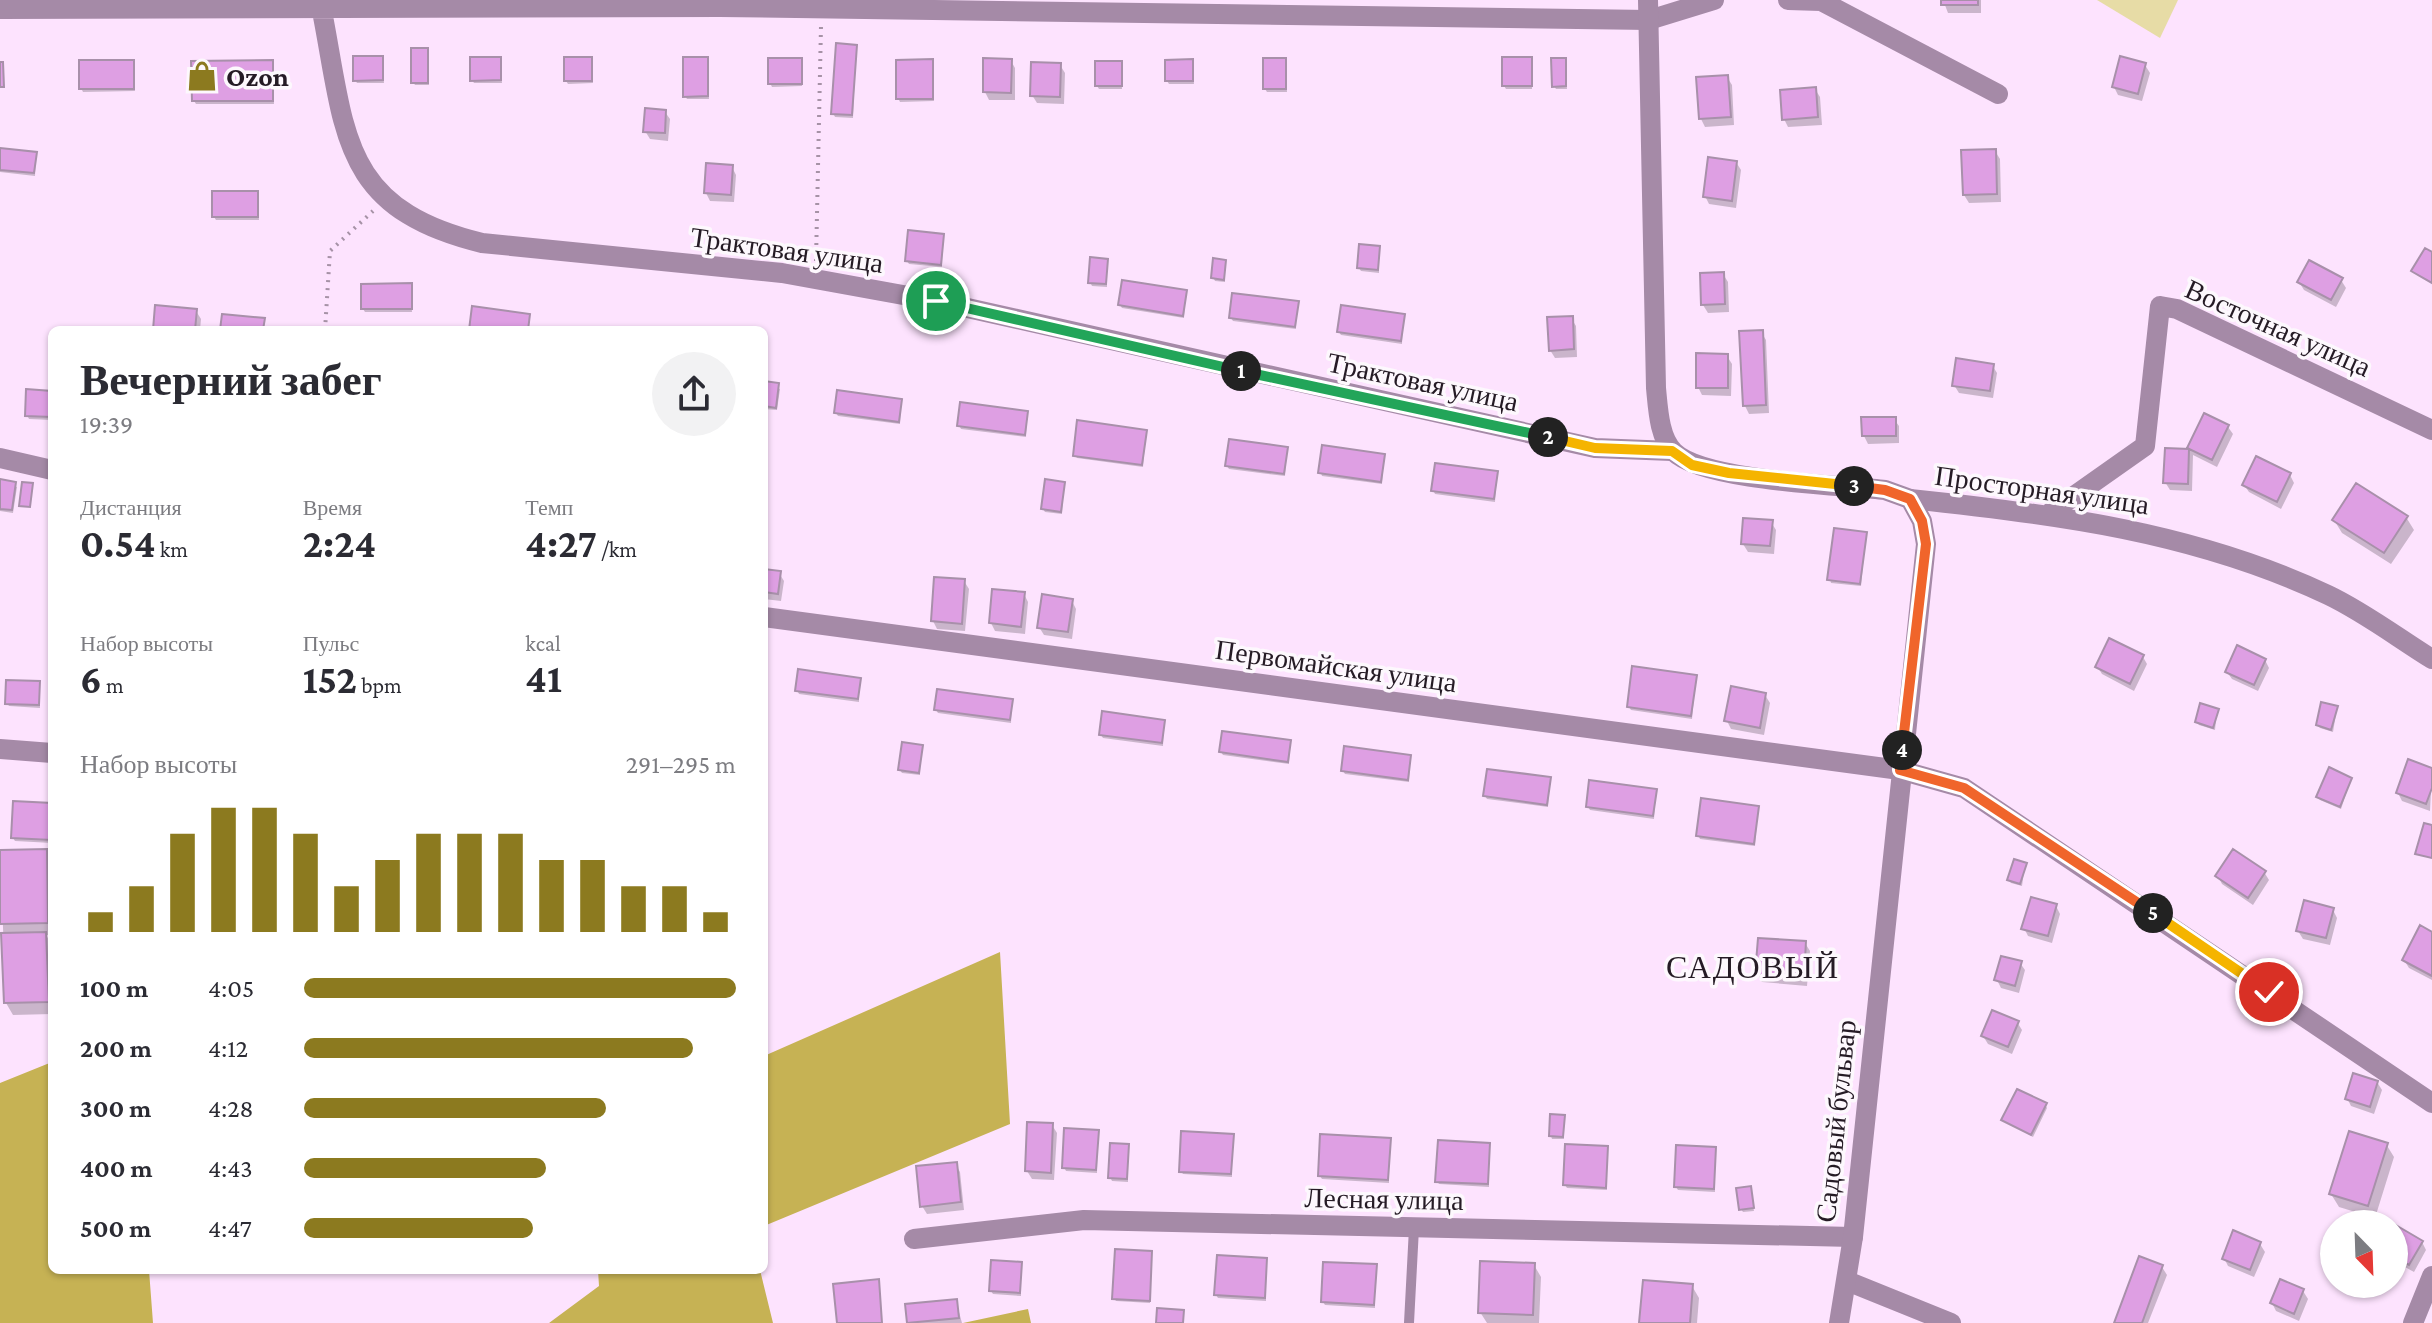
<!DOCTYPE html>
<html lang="ru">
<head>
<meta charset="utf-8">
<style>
  body { margin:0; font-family:"Crimson Pro",serif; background:#f2f2f3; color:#2b2b33; height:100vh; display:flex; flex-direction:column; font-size:30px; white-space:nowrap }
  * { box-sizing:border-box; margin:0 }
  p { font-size:26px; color:#7c7c81 }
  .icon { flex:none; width:44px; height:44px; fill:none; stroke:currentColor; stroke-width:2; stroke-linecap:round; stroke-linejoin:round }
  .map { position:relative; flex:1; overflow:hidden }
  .sheet { position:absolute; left:48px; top:326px; width:720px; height:948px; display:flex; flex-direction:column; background:#fff; border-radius:12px; box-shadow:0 2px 6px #0004 }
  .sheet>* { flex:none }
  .needle { width:52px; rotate:157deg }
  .fabs { position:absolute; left:2320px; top:1210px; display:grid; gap:16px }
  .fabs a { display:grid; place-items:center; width:88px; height:88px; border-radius:50%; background:#fff; box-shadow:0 2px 6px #0004; font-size:40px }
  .pin { position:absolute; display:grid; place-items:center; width:68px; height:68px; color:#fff; margin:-34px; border:4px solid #fff; border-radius:50%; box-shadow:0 2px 8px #0007 }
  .km { position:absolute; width:40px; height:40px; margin:-20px; border-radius:50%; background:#222; color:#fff; font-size:22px; line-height:40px; text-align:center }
  .round { display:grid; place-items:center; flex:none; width:84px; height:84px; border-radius:42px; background:#f2f2f3 }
  .head { display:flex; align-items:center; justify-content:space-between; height:136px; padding:0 32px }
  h1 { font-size:44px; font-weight:700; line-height:60px }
  .metrics { display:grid; grid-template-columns:repeat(3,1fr); gap:12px; height:136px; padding:8px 32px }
  .metrics div { display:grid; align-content:center }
  .metrics b { font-size:40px; font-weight:700 }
  .metrics small { font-size:22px; font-weight:400 }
  .metrics p { font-size:22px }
  .chart { height:224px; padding:16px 32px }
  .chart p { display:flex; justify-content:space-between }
  .chart svg { width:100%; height:144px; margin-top:8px; stroke:#8c7a1f; stroke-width:6 }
  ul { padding:0 32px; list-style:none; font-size:26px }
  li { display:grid; grid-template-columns:128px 96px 1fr; align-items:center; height:60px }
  li i { height:20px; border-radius:10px; background:#8c7a1f }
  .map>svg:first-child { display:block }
</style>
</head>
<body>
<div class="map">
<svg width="2432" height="1323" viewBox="0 0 2432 1323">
  <rect width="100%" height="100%" fill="#fde3fe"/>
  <!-- green -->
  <path fill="#e7dca6" d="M2097 0H2178L2160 38Z"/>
  <!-- forest -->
  <path fill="#c6b254" d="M1000 952 1010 1124 764 1226V1056Z
    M52 1062V1270H149L153 1323H0V1083Z
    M598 1270H760L773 1323H549L599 1286Z
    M1028 1309 1031 1323H963Z"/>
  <!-- shadow -->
  <path fill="#0003" d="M1943 0H1981V13H1948Z
    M856 47 853 118 835 117 833 113Z
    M427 50 429 85H415L413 82Z
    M382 58 384 83H357L355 80Z
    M500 59 502 83H474L472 80Z
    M591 59 593 83 568 84 566 81Z
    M707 59 709 99H687L685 96Z
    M1531 59 1532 89H1506L1504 86Z
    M800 60 802 86 772 87 770 83Z
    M1285 60 1287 92H1267L1265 89Z
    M1565 60 1567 89H1556L1554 86Z
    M932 61 934 101 900 102 898 98Z
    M1011 61 1015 68V100H989L985 92Z
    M1192 61 1194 84H1169L1167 81Z
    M133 62 135 91 83 92 81 88Z
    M272 62 274 104H196L194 101Z
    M1120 63 1122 89H1099L1097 86Z
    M1060 65 1065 73 1064 104 1037 103 1032 95Z
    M2145 65 2150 73 2142 101 2118 95 2114 87Z
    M1727 77 1732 85 1734 125 1705 127 1701 119Z
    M1815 89 1820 97 1822 125 1788 127 1784 119Z
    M665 112 670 119 668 141 650 139 645 131Z
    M0 150 36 153 35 176 0 172Z
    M1995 151 2000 159 2001 202 1969 203 1964 195Z
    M1736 162 1741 170 1736 208 1709 204 1705 196Z
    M732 167 736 175 734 202 710 201 706 193Z
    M257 193 259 220H216L214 217Z
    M943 236 942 267 909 264 907 261Z
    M1379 248V273L1361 271 1359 268Z
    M1107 261V287L1092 286 1090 282Z
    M1225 261V282L1215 281 1213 277Z
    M1723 274 1728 282 1729 312 1708 313 1703 305Z
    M2341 280 2346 288 2336 307 2304 290 2299 282Z
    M410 285 412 312H365L363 309Z
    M1186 292 1184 318 1122 308 1120 305Z
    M1297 303 1296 329 1233 321 1231 318Z
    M196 311 201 319 200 330H155Z
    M1403 316 1402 344 1341 335 1339 332Z
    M1571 318 1576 326 1577 357 1555 358 1550 350Z
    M1761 332 1766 340 1769 413 1749 414 1745 406Z
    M1727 356 1732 364 1731 396 1702 395 1698 387Z
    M1992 365 1997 373 1993 398 1959 393 1954 385Z
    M764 383 780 389 777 410 764 409Z
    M52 393V420L29 419 27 415Z
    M901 401 900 424 838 416 836 413Z
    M1027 413 1026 437 961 429 959 425Z
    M1894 419 1899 426V443L1868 444 1864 436Z
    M2228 427 2233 434 2217 467 2193 455 2192 491 2170 490 2165 482 2166 450 2191 451 2189 448Z
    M1146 432 1143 467 1077 458 1075 455Z
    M1287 448 1285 476 1229 469 1227 466Z
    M1384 455 1382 484 1322 476 1321 473Z
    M1497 473 1495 502 1435 494 1433 490Z
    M2290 475 2294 483 2281 509 2249 492 2244 485Z
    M0 481 17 487 13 513 0 511Z
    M1064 484 1062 514 1045 512 1043 509Z
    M2406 517 2414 530 2391 564 2342 533 2334 520Z
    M1771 522 1776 530 1774 554 1748 552 1743 544Z
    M1866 534 1861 586 1831 583 1830 579Z
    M764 571 779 573 784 581 781 601 764 599Z
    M964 581 969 589 965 631 937 629 933 621Z
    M1024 594 1028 602 1025 634 995 631 991 623Z
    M1072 601 1076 609 1072 639 1044 635 1039 627Z
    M2143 657 2147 664 2134 691 2102 674 2097 666Z
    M2265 660 2269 668 2258 691 2232 679 2227 672Z
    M1696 676 1692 719 1631 710 1629 707Z
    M859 679V702L799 694 797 690Z
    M39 683 40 708 9 706 7 703Z
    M1765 695 1770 703 1764 735 1731 729 1727 721Z
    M1012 701 1011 723 938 713 936 710Z
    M2337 708 2333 732 2320 728 2318 725Z
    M2217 710 2215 730 2199 725 2197 722Z
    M1164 721 1163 746 1103 738 1101 735Z
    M1290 742 1289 764 1223 755 1221 752Z
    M921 747 920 775 902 773 900 770Z
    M1410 757 1409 782 1345 774 1343 771Z
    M2432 770 2430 811 2402 801 2398 793Z
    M1550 779 1548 807 1487 799 1485 796Z
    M2351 779 2341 809 2320 800 2318 797Z
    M1656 791 1654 819 1590 810 1588 807Z
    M52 805V843L15 841 13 838Z
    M1758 808 1755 846 1700 839 1698 835Z
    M0 852H46L52 862V935H46L52 945V1014L13 1015 6 1003Z
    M2025 865 2022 886 2011 883 2009 880Z
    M2264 872 2269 880 2253 905 2222 884 2218 876Z
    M2056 906 2060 914 2052 943 2028 936 2024 928Z
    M2333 910 2337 918 2330 945 2303 939 2298 931Z
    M2432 934V980L2409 968 2404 960Z
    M1805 943 1810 951 1807 986 1762 982 1757 974Z
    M2020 963 2025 970 2019 993 2001 988 1997 980Z
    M2017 1022 2022 1030 2012 1054 1988 1044 1983 1036Z
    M2377 1082 2382 1090 2374 1114 2351 1106 2347 1098Z
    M2045 1104 2047 1108 2033 1137 2004 1120Z
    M1563 1117 1564 1139H1552L1551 1136Z
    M1052 1125 1057 1133 1054 1180 1032 1179 1027 1171Z
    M1098 1132 1097 1173 1066 1171 1064 1167Z
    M1232 1136V1177L1183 1174 1181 1171Z
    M1389 1140V1183L1322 1179 1320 1176Z
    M2386 1144 2394 1157 2375 1218 2339 1207 2331 1194Z
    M1489 1145V1187L1439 1184 1437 1181Z
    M1128 1146V1182L1112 1181 1110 1177Z
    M1607 1148V1190L1567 1188 1565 1185Z
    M1715 1149V1192L1678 1190 1676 1187Z
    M956 1165 960 1172 964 1210 927 1214 922 1206Z
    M1750 1188 1754 1211 1743 1212 1741 1209Z
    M2394 1227 2422 1242 2426 1250 2414 1272 2394 1261Z
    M2260 1244 2265 1252 2254 1277 2228 1266 2224 1258Z
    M1151 1253 1150 1303 1116 1301 1114 1298Z
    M1266 1260V1301L1218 1298 1216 1295Z
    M1021 1264V1296L993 1294 991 1291Z
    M1534 1265 1541 1277 1539 1323H1487L1480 1312Z
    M1375 1266V1308L1325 1305 1323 1302Z
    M2162 1267 2167 1275 2148 1323H2116Z
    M1692 1286 1699 1298 1697 1323H1641Z
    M2303 1291 2308 1299 2299 1321 2276 1311 2272 1303Z
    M956 1301 962 1323H909L907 1306Z"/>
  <!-- building -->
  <path fill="#de9fe3" stroke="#a890aa" stroke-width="2" d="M1941 0H1978V5H1941Z
    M836 43 857 45 852 115 831 114Z
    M411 48H428V83H411Z
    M353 56H383V80L353 81Z
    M2120 56 2146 63 2138 94 2112 87Z
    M470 57H501V80L470 81Z
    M564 57H592V81H564Z
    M683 57H708V96L683 97Z
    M1502 57H1532V86H1502Z
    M768 58H802V84H768Z
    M983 58 1012 59 1011 93 983 92Z
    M1263 58H1286V89H1263Z
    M1551 58H1566V86L1552 87Z
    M933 59V99H896V60Z
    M1193 59V81H1165V60Z
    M79 60H134V89H79Z
    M273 60V101H192L191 61Z
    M1095 61H1122V86H1095Z
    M0 62H3L4 87H0Z
    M1031 62 1061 63 1060 97 1030 96Z
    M1728 75 1731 117 1699 119 1696 77Z
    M1816 87 1818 117 1782 120 1780 90Z
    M645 108 666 110 665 133 643 132Z
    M0 148 37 152 34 173 0 170Z
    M1996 149 1997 194 1963 195 1961 150Z
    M1708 157 1737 161 1732 201 1703 197Z
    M706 163 733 165 731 195 704 193Z
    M212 191H258V217H212Z
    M908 230 944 234 941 265 905 261Z
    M1359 244 1380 246 1378 270 1357 268Z
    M2425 248 2432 252V283L2411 271Z
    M1090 257 1108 259 1106 284 1088 283Z
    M1213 258 1226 260 1224 280 1211 278Z
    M2309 260 2343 278 2331 300 2297 282Z
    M1724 272 1725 304 1701 305 1700 273Z
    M1122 280 1187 290 1183 316 1118 305Z
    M412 283V309H361V284Z
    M1232 293 1299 301 1295 327 1229 318Z
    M155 305 197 309 195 330H153Z
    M1341 305 1405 314 1401 341 1337 332Z
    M472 306 530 314 528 330H469Z
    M222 314 265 318 263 330H220Z
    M1573 316 1574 349 1549 351 1547 317Z
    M1763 330 1766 405 1743 406 1739 331Z
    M1696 353 1728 354V388H1696Z
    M1956 358 1994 364 1990 391 1952 386Z
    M764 381 779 383 776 408 764 406Z
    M26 389 52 391V417L25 416Z
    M837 390 902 399 899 422 834 413Z
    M960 402 1028 411 1025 435 957 426Z
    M2204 413 2229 425 2212 460 2187 448Z
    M1861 417H1896V436H1862Z
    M1077 420 1147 430 1142 465 1073 456Z
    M1229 439 1288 447 1284 474 1225 466Z
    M1322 445 1385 454 1381 482 1318 473Z
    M2165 448 2189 449 2188 484 2163 483Z
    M2256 456 2291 473 2277 502 2242 485Z
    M1435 463 1498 471 1494 499 1431 491Z
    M0 479 16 482 12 510 0 509Z
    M1045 479 1065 482 1061 512 1041 509Z
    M22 482 33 483 30 507 19 506Z
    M2356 483 2408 516 2384 553 2332 520Z
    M1743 518 1773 520 1770 546 1741 544Z
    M1834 528 1867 532 1860 584 1827 580Z
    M764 569 781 571 778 594 764 592Z
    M934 577 965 579 962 624 931 621Z
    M992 589 1025 592 1021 627 989 623Z
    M1042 594 1073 599 1068 632 1037 628Z
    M2109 638 2144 655 2130 684 2095 667Z
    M2237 645 2266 659 2254 685 2225 672Z
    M1632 666 1697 675 1691 716 1627 707Z
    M798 669 861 678 858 699 795 691Z
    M6 680 40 681 39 705 5 704Z
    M1731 686 1766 693 1760 728 1724 721Z
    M937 689 1013 699 1010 720 934 710Z
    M2321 702 2338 706 2331 730 2316 725Z
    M2200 703 2219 709 2213 728 2195 722Z
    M1102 711 1165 720 1162 743 1099 735Z
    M1222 731 1291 740 1288 762 1219 752Z
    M902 742 923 745 919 773 898 770Z
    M1344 746 1411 755 1408 780 1341 771Z
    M2408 759 2432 768V788L2426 804 2396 793Z
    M2329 767 2352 778 2340 807 2316 797Z
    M1487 769 1551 777 1547 805 1483 796Z
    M1589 780 1657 789 1653 816 1586 807Z
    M1701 798 1759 806 1754 844 1696 836Z
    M13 801 52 803V840L11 838Z
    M2424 823 2432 825V858L2415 854Z
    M47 849 48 923 0 924V850Z
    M2233 849 2266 871 2248 898 2215 876Z
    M2014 859 2027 863 2020 884 2007 880Z
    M2031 897 2057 904 2048 936 2021 929Z
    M2304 900 2334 908 2326 938 2296 931Z
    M2420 925 2432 932V976L2402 960Z
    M46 932 49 1002 4 1003 1 933Z
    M1758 938 1806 941 1804 979 1755 975Z
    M2001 956 2022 961 2015 986 1994 980Z
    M1992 1010 2019 1021 2008 1047 1981 1036Z
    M2353 1073 2378 1081 2370 1107 2345 1099Z
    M2017 1089 2047 1103 2031 1135 2001 1120Z
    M1550 1114 1565 1115 1563 1137 1549 1136Z
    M1027 1122 1053 1123 1051 1173 1025 1171Z
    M1064 1128 1099 1130 1096 1170 1062 1168Z
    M1181 1131 1234 1134 1231 1174 1179 1172Z
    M2349 1131 2388 1143 2368 1206 2329 1194Z
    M1320 1134 1391 1138 1388 1180 1318 1176Z
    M1438 1140 1490 1143 1488 1184 1435 1182Z
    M1110 1143 1129 1144 1127 1179 1108 1178Z
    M1565 1144 1608 1146 1606 1188 1563 1185Z
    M1676 1145 1716 1147 1714 1189 1674 1187Z
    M957 1162 961 1202 920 1207 916 1166Z
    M1751 1186 1754 1208 1739 1210 1736 1188Z
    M2394 1224 2423 1241 2409 1265 2394 1257Z
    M2233 1230 2261 1242 2250 1270 2222 1259Z
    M1115 1249 1152 1251 1150 1301 1112 1299Z
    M1217 1255 1267 1258 1265 1298 1214 1295Z
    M2139 1256 2163 1265 2142 1323H2114Z
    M991 1260 1022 1262 1020 1293 989 1291Z
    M1480 1261 1535 1263 1533 1315 1478 1313Z
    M1323 1262 1377 1264 1374 1305 1321 1302Z
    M879 1279 882 1323H837L833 1284Z
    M2280 1279 2304 1289 2294 1314 2270 1303Z
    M1643 1280 1693 1284 1690 1323H1639Z
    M957 1299 959 1318 907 1323 905 1304Z
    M1157 1308 1184 1310 1183 1323H1156Z"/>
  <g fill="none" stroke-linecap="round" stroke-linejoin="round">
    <!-- path -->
    <path stroke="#a692a6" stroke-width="4" stroke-dasharray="2 6" stroke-linecap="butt" d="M816 261 821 26
      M325 330 330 251 373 211"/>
    <!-- service -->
    <path stroke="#a58aa7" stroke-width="10" d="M1409 1323 1414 1228"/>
    <!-- minor -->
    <path stroke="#a58aa7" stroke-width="20" d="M1788 0 1821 1 1998 94
      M321 6C346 131 338 208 482 243L782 273 936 301 1595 448 1672 451
      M0 9 720 7 1649 20 1714 0
      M0 458 52 470
      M1910 499C2054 514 2195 532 2328 595 2364 612 2398 638 2432 659
      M2050 513 2145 446 2160 306 2177 309 2432 430
      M764 617 1900 770 1964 788 2432 1103
      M0 749 52 753
      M914 1239 1084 1220 1853 1237
      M1847 1281 1951 1323
      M2413 1323 2432 1276"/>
    <!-- tertiary -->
    <path stroke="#a58aa7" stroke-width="20" d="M1648 0 1656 388C1658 408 1659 438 1674 452 1704 481 1839 485 1885 490L1910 499 1922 521 1926 544 1853 1237 1839 1323"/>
  </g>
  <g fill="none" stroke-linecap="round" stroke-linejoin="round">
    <!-- split-1 casing -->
    <g stroke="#fff" stroke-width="16">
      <path id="split-1" d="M936 301 1241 371"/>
    </g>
    <!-- split-2 casing -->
    <g stroke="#fff" stroke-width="16">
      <path id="split-2" d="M1241 371 1548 437"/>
    </g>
    <!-- split-3 casing -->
    <g stroke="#fff" stroke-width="16">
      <path id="split-3" d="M1548 437 1595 448 1672 451 1692 465 1729 473 1854 486"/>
    </g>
    <!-- split-4 casing -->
    <g stroke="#fff" stroke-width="16">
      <path id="split-4" d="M1854 486 1885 490 1910 499 1922 521 1926 544 1902 750"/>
    </g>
    <!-- split-5 casing -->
    <g stroke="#fff" stroke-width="16">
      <path id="split-5" d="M1902 750 1900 770 1964 788 2153 913"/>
    </g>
    <!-- split-6 casing -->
    <g stroke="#fff" stroke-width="16">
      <path id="split-6" d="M2153 913 2269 992"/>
    </g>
    <!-- split-1 -->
    <use href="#split-1" stroke="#22a559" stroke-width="10"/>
    <!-- split-2 -->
    <use href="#split-2" stroke="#22a559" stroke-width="10"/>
    <!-- split-3 -->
    <use href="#split-3" stroke="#f5b400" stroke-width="10"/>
    <!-- split-4 -->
    <use href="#split-4" stroke="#f0652b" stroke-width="10"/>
    <!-- split-5 -->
    <use href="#split-5" stroke="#f0652b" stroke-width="10"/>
    <!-- split-6 -->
    <use href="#split-6" stroke="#f5b400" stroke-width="10"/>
  </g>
  <!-- icons -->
  <defs>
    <g id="shop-bare" transform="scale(2.4)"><path d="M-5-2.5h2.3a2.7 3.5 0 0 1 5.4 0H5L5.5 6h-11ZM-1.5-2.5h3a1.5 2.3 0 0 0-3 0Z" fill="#8c7a1f" stroke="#fdf8fd" stroke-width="2.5" paint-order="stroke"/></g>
  </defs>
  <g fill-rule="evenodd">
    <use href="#shop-bare" x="202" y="76"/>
  </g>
  <g text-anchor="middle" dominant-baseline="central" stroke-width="7" stroke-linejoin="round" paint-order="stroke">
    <!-- poi labels -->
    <g font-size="28" font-weight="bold" fill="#251b25" stroke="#fdf8fd" text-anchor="start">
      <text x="226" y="76">Ozon</text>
    </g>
    <!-- street labels -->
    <g font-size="28" fill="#251b25" stroke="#fdf8fd">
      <text transform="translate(787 250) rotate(8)">Трактовая улица</text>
      <text transform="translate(2278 328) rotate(24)">Восточная улица</text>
      <text transform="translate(1423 382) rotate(12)">Трактовая улица</text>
      <text transform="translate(2042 490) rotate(8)">Просторная улица</text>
      <text transform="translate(1336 666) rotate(8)">Первомайская улица</text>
      <text transform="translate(1836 1121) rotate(-84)">Садовый бульвар</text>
      <text transform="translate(1384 1199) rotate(1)">Лесная улица</text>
    </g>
    <!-- quarter labels -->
    <g font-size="32" letter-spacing="2" fill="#251b25" stroke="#fdf8fd">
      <text x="1753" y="967">САДОВЫЙ</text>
    </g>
  </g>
</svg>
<div class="fabs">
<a><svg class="needle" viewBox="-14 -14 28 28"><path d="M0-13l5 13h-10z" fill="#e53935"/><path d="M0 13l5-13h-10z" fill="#7c7c81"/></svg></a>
</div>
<div class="pin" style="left:936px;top:301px;background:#1e9e55"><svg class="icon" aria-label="arrive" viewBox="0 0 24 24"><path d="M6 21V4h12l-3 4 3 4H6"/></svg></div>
<div class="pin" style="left:2269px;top:992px;background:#d93025"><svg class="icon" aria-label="check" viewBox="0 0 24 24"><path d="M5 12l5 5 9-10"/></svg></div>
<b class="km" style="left:1241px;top:371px">1</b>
<b class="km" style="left:1548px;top:437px">2</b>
<b class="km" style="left:1854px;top:486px">3</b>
<b class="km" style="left:1902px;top:750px">4</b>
<b class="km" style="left:2153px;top:913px">5</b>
<section class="sheet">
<div class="head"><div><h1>Вечерний забег</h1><p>19:39</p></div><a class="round"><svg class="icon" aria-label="share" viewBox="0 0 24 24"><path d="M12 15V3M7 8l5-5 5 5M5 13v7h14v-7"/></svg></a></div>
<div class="metrics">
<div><p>Дистанция</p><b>0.54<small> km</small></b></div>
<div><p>Время</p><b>2:24</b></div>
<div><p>Темп</p><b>4:27<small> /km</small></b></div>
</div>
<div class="metrics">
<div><p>Набор высоты</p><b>6<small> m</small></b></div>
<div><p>Пульс</p><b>152<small> bpm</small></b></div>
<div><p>kcal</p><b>41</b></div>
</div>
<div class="chart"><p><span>Набор высоты</span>291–295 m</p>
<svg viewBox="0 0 160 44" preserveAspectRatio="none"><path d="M5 44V38M15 44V30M25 44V14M35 44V6M45 44V6M55 44V14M65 44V30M75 44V22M85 44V14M95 44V14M105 44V14M115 44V22M125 44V22M135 44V30M145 44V30M155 44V38"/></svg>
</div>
<ul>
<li><b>100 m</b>4:05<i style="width:100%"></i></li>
<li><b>200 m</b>4:12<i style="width:90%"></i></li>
<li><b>300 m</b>4:28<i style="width:70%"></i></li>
<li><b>400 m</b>4:43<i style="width:56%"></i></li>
<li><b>500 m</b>4:47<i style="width:53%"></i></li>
</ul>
</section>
</div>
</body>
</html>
